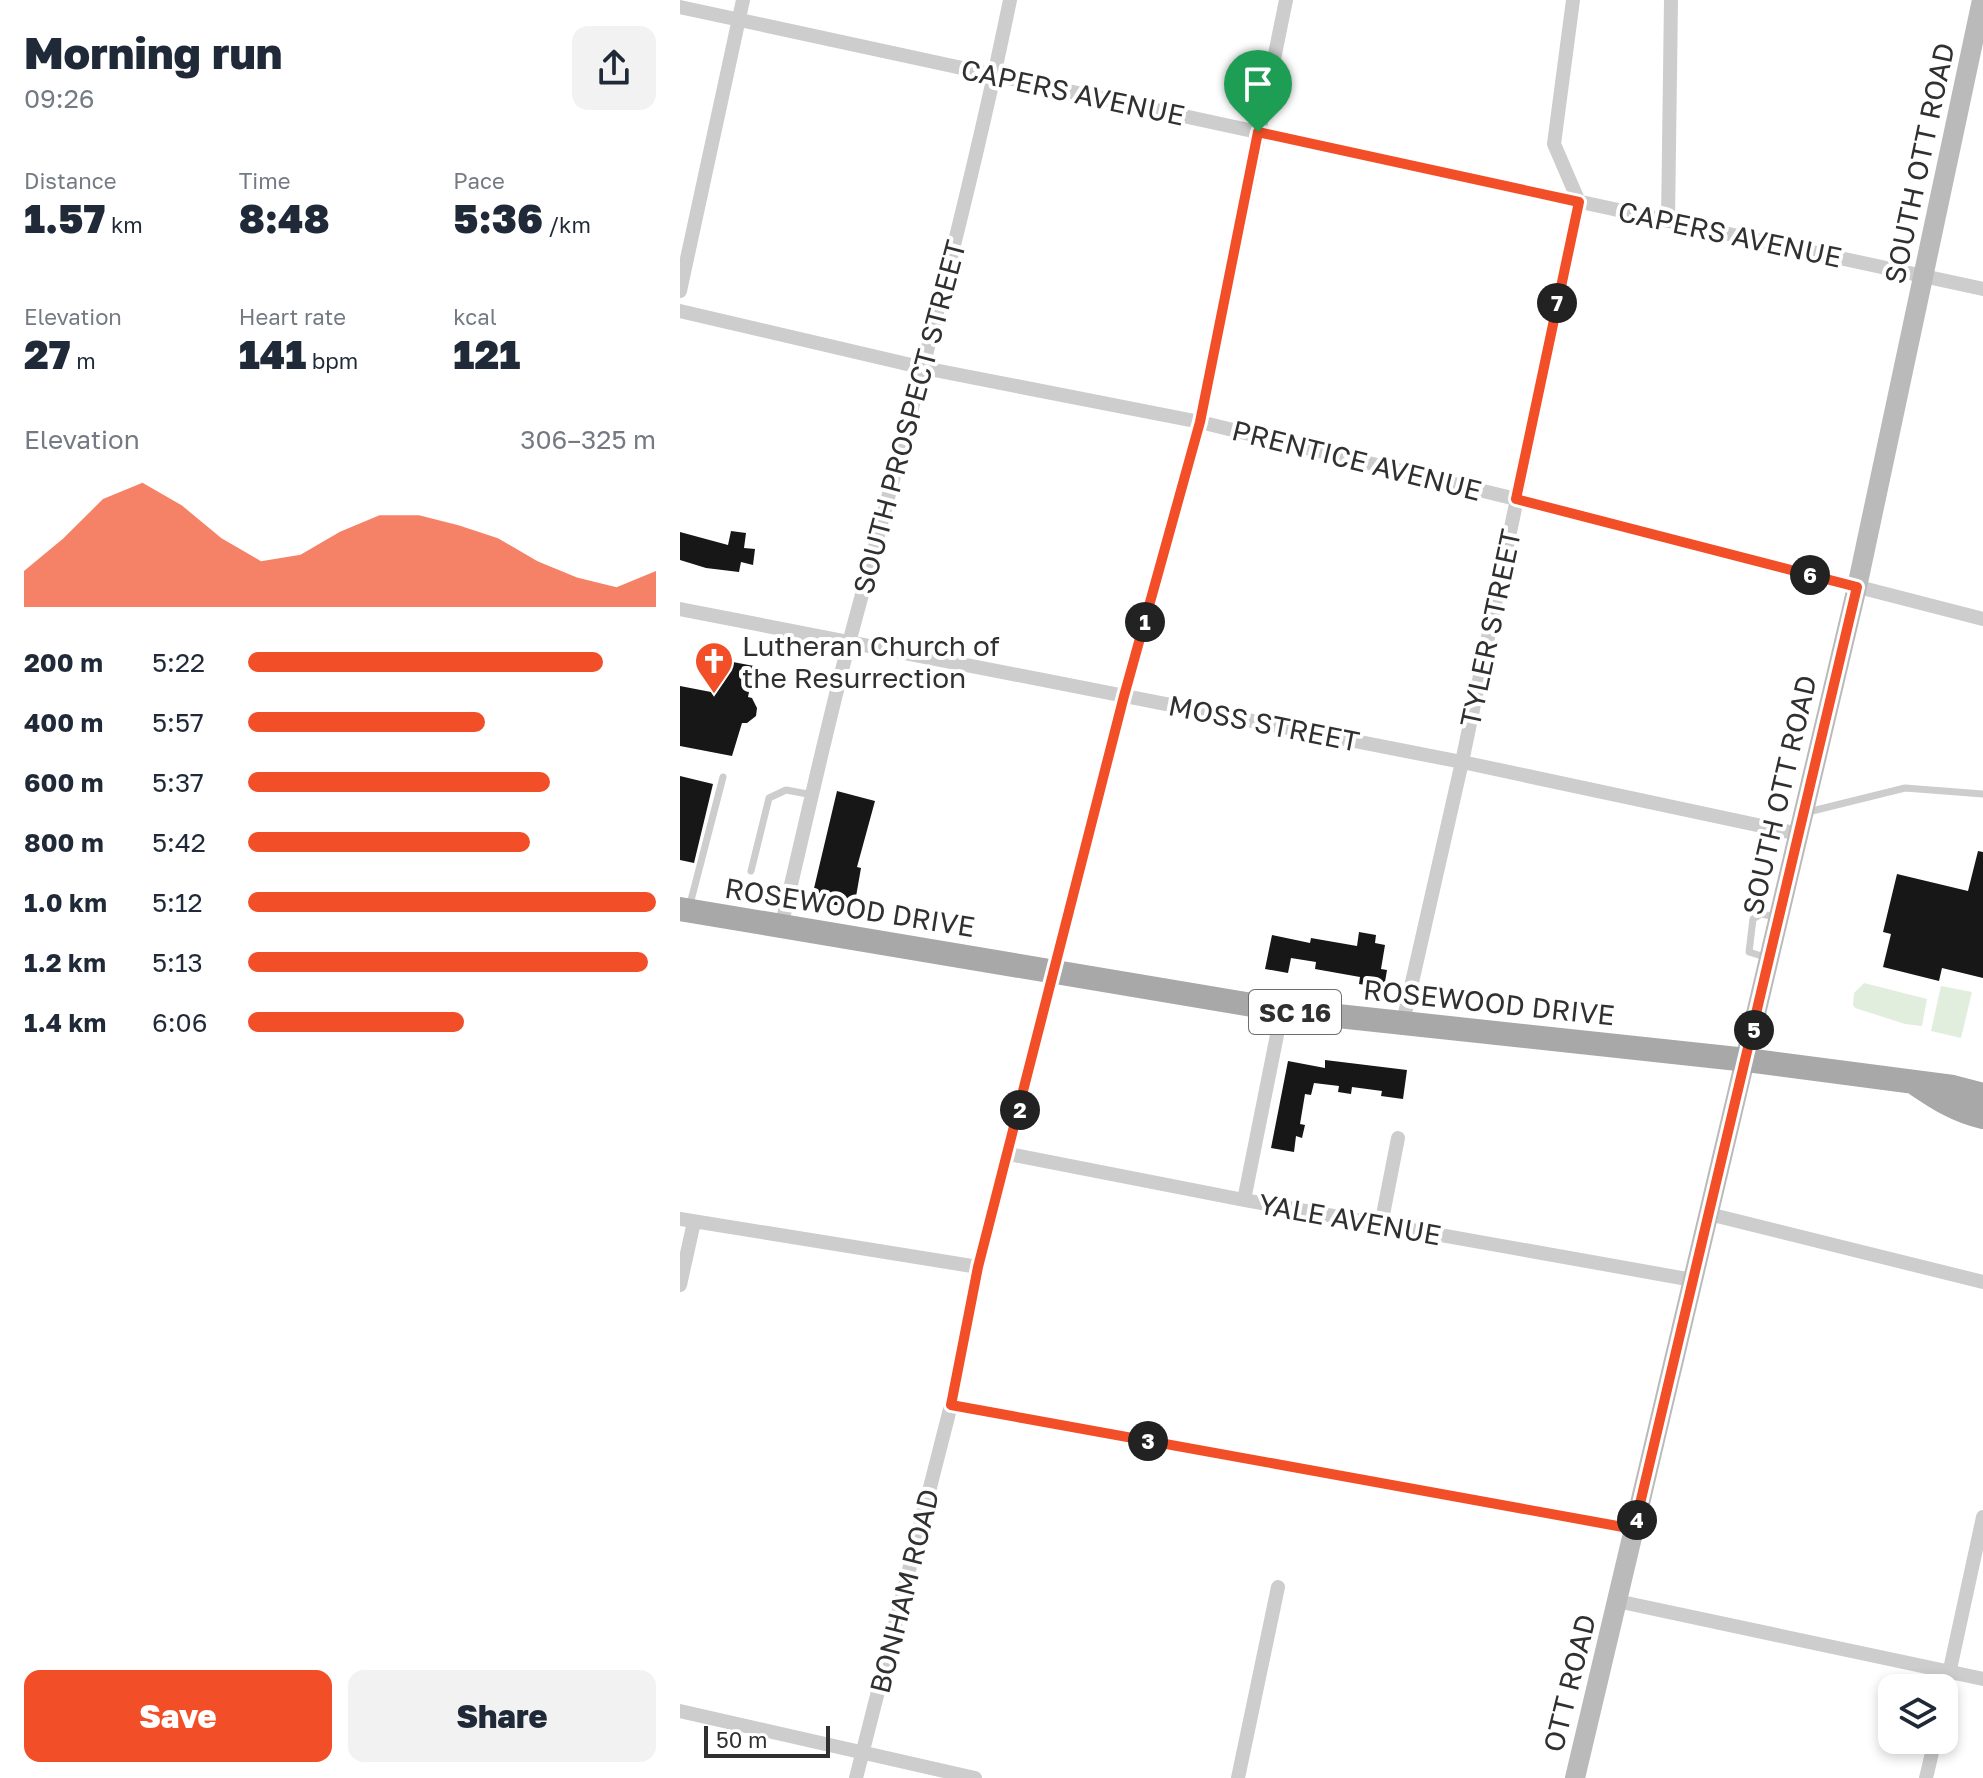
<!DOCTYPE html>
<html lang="en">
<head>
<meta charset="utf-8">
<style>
  body { margin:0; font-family:"Golos Text",sans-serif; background:#f2f2f3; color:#1f2937; height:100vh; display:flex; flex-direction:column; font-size:30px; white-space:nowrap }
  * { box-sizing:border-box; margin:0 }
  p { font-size:26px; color:#747a83 }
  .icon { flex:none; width:44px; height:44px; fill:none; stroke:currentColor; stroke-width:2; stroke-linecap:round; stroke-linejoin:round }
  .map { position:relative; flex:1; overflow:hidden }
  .details { display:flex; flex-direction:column; background:#fff; width:680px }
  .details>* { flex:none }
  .buttons { position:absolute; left:1198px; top:1674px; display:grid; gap:16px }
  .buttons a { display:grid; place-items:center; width:80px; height:80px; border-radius:16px; background:#fff; box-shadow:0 4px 12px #0003; font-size:40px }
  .scale { position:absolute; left:24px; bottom:20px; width:126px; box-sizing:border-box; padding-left:8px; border:4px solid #303030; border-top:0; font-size:22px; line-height:28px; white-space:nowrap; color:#303030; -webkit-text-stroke:6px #fff; paint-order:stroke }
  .pin { position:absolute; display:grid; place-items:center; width:68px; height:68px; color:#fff; margin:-82px -34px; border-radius:50% 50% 50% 0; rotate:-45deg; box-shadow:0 0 8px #0007 }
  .pin .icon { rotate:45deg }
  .km { position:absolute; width:40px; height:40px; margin:-20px; border-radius:50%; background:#222; color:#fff; font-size:22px; line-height:40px; text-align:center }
  .round { display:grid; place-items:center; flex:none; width:84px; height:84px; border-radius:16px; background:#f2f2f3 }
  .headline { display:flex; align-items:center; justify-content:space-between; height:136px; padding:0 24px }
  h1 { font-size:44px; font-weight:800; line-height:60px }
  .metrics { display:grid; grid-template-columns:repeat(3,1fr); gap:12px; height:136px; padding:8px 24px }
  .metrics div { display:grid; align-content:center }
  .metrics b { font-size:40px; font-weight:800 }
  .metrics small { font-size:22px; font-weight:400 }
  .metrics p { font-size:22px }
  .chart { height:224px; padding:16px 24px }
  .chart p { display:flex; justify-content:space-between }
  .chart svg { width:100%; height:144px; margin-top:8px; fill:#f24e27; opacity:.7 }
  .button { display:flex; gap:16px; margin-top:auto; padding:16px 24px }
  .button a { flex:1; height:92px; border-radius:16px; background:#f24e27; color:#fff; font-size:32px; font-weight:800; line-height:92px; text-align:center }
  .button a+a { background:#f2f2f3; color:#1f2937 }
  ul { padding:0 24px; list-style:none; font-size:26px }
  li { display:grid; grid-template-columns:128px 96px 1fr; align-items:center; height:60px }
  li i { height:20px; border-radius:10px; background:#f24e27 }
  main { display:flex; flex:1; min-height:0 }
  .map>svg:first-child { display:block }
</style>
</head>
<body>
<main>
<section class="details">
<div class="headline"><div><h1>Morning run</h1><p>09:26</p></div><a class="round"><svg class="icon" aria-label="share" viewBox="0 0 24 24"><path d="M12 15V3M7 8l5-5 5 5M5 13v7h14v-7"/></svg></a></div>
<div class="metrics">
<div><p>Distance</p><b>1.57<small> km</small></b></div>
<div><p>Time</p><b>8:48</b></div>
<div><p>Pace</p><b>5:36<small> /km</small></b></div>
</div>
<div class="metrics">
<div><p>Elevation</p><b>27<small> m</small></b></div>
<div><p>Heart rate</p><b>141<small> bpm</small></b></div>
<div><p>kcal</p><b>121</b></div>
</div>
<div class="chart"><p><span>Elevation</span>306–325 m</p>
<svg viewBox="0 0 160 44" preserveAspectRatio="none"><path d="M0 44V33L10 23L20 11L30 6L40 13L50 23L60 30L70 28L80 21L90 16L100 16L110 19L120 23L130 30L140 35L150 38L160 33V44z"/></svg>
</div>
<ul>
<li><b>200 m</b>5:22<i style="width:87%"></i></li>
<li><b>400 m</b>5:57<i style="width:58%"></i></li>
<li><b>600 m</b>5:37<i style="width:74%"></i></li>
<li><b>800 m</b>5:42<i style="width:69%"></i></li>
<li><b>1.0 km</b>5:12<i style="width:100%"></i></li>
<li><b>1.2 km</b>5:13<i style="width:98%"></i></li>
<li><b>1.4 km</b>6:06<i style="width:53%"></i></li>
</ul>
<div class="button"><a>Save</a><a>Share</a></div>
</section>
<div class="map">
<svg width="1303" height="1778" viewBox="0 0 1303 1778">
  <rect width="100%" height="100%" fill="#fff"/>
  <!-- green -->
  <path fill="#e2eedd" d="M1184 983 1247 999 1242 1026 1225 1024 1175 1008 1173 1005 1174 993Z
    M1261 986 1292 992 1281 1038 1251 1031Z"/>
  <!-- building -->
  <path fill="#171717" d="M51 531 66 533 64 548 75 549 73 565 61 562 59 572 26 568 0 560V532L48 545Z
    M37 659 74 666 68 697 72 698 77 708 76 716 67 723H62L52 756 0 746V686L31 692Z
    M0 776 33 784 14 863 0 860Z
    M157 791 195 801 177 867 181 868 174 908 131 901Z
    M1298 851 1303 852V978L1262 968 1259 981 1203 967 1211 934 1203 932 1217 874 1288 891Z
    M679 932 696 935 695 943 705 945 701 969 707 970 704 988 679 984 680 977 635 969 636 962 611 958 608 973 585 969 592 935 630 943 631 938 677 946Z
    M645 1060 727 1070 723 1099 701 1096 702 1091 672 1087 671 1094 658 1092 659 1086 634 1083 631 1095 625 1094 620 1124 625 1125 622 1138 616 1136 614 1152 591 1148 608 1061 645 1068Z"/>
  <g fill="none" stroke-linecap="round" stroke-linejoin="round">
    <!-- lane -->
    <path stroke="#cdcdcd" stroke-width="7" d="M1128 812 1225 788 1303 794
      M71 871 89 798 106 790 133 795
      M9 908 43 777
      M1088 958 1069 952 1073 919 1081 914 1097 917"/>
    <!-- street -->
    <path stroke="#cdcdcd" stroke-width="14" d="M0 7 1303 289
      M988 221 991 0
      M0 291 63 0
      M0 311 244 368 520 422 836 499 1303 619
      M0 609 782 762 1119 834
      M101 927C124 831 145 734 170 639 227 427 286 215 330 0
      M723 1022 782 762 899 202 874 144 893 0
      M329 1154 564 1200 1013 1280
      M564 1200 602 1010
      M1029 1214 1303 1282
      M0 1219 298 1267
      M701 1225 718 1138
      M0 1285 14 1222
      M271 1405 954 1529
      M937 1601 1303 1679
      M1264 1697 1303 1517
      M0 1711 295 1778
      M176 1778 271 1405 298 1267 444 696 520 422 606 0
      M558 1778 598 1587
      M1246 1778 1255 1740"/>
    <!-- secondary -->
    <path stroke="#bababa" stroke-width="20" d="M895 1778 1177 587 1302 0"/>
    <!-- primary -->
    <path stroke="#a8a8a8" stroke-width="24" d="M0 909 602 1010 1067 1060 1273 1087 1303 1095
      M1236 1084C1258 1099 1277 1111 1303 1117"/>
  </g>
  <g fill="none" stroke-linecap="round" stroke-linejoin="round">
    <!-- route casing -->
    <g stroke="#fff" stroke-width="16">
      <path id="route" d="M578 132 899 202 836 499 1177 587 954 1529 271 1405 298 1267 444 696 520 422Z"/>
    </g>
    <!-- route -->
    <use href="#route" stroke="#f24e27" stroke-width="10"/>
  </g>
  <!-- icons -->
  <defs>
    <g id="church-pin" transform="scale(2)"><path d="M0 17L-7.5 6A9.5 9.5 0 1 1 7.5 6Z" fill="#f24e27" stroke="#fff"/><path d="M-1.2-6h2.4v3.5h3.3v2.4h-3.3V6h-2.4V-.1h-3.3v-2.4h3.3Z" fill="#fff"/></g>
  </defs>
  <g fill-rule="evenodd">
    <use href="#church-pin" x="34" y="661"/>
  </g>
  <g text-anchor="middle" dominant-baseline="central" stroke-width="8" stroke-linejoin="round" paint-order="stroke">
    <!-- shield labels -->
    <rect fill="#fff" stroke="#6e6e6e" stroke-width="2" x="569" y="990" width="92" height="44" rx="6"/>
    <g font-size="26" font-weight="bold" fill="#303030">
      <text x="615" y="1012">SC 16</text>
    </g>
    <!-- street labels -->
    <g font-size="28" fill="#303030" stroke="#fff">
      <text transform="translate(393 92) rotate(12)">CAPERS AVENUE</text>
      <text transform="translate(1239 163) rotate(-78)">SOUTH OTT ROAD</text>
      <text transform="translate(1050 234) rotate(12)">CAPERS AVENUE</text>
      <text transform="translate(229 417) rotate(-75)">SOUTH PROSPECT STREET</text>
      <text transform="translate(677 460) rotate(14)">PRENTICE AVENUE</text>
      <text transform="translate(810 628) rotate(-78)">TYLER STREET</text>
      <text transform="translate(584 723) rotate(11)">MOSS STREET</text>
      <text transform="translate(1099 795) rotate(-77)">SOUTH OTT ROAD</text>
      <text transform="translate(170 907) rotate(9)">ROSEWOOD DRIVE</text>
      <text transform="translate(809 1002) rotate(6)">ROSEWOOD DRIVE</text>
      <text transform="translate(670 1219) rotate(10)">YALE AVENUE</text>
      <text transform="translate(224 1591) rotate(-76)">BONHAM ROAD</text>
      <text transform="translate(889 1683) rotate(-76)">OTT ROAD</text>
    </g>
    <!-- poi labels -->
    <g font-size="28" fill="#303030" stroke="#fff" text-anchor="start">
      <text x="62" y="645">Lutheran Church of<tspan x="62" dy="32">the Resurrection</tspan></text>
    </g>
  </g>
</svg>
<div class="buttons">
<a><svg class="icon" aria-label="layers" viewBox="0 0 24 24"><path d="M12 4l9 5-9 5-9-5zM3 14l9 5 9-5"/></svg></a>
</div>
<div class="scale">50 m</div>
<div class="pin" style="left:578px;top:132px;background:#1e9e55"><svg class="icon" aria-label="arrive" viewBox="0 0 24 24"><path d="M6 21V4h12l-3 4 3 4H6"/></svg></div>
<b class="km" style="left:465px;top:622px">1</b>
<b class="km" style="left:340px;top:1110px">2</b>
<b class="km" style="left:468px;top:1441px">3</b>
<b class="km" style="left:957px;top:1520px">4</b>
<b class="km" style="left:1074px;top:1030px">5</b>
<b class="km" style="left:1130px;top:575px">6</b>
<b class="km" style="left:877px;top:303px">7</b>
</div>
</main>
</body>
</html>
